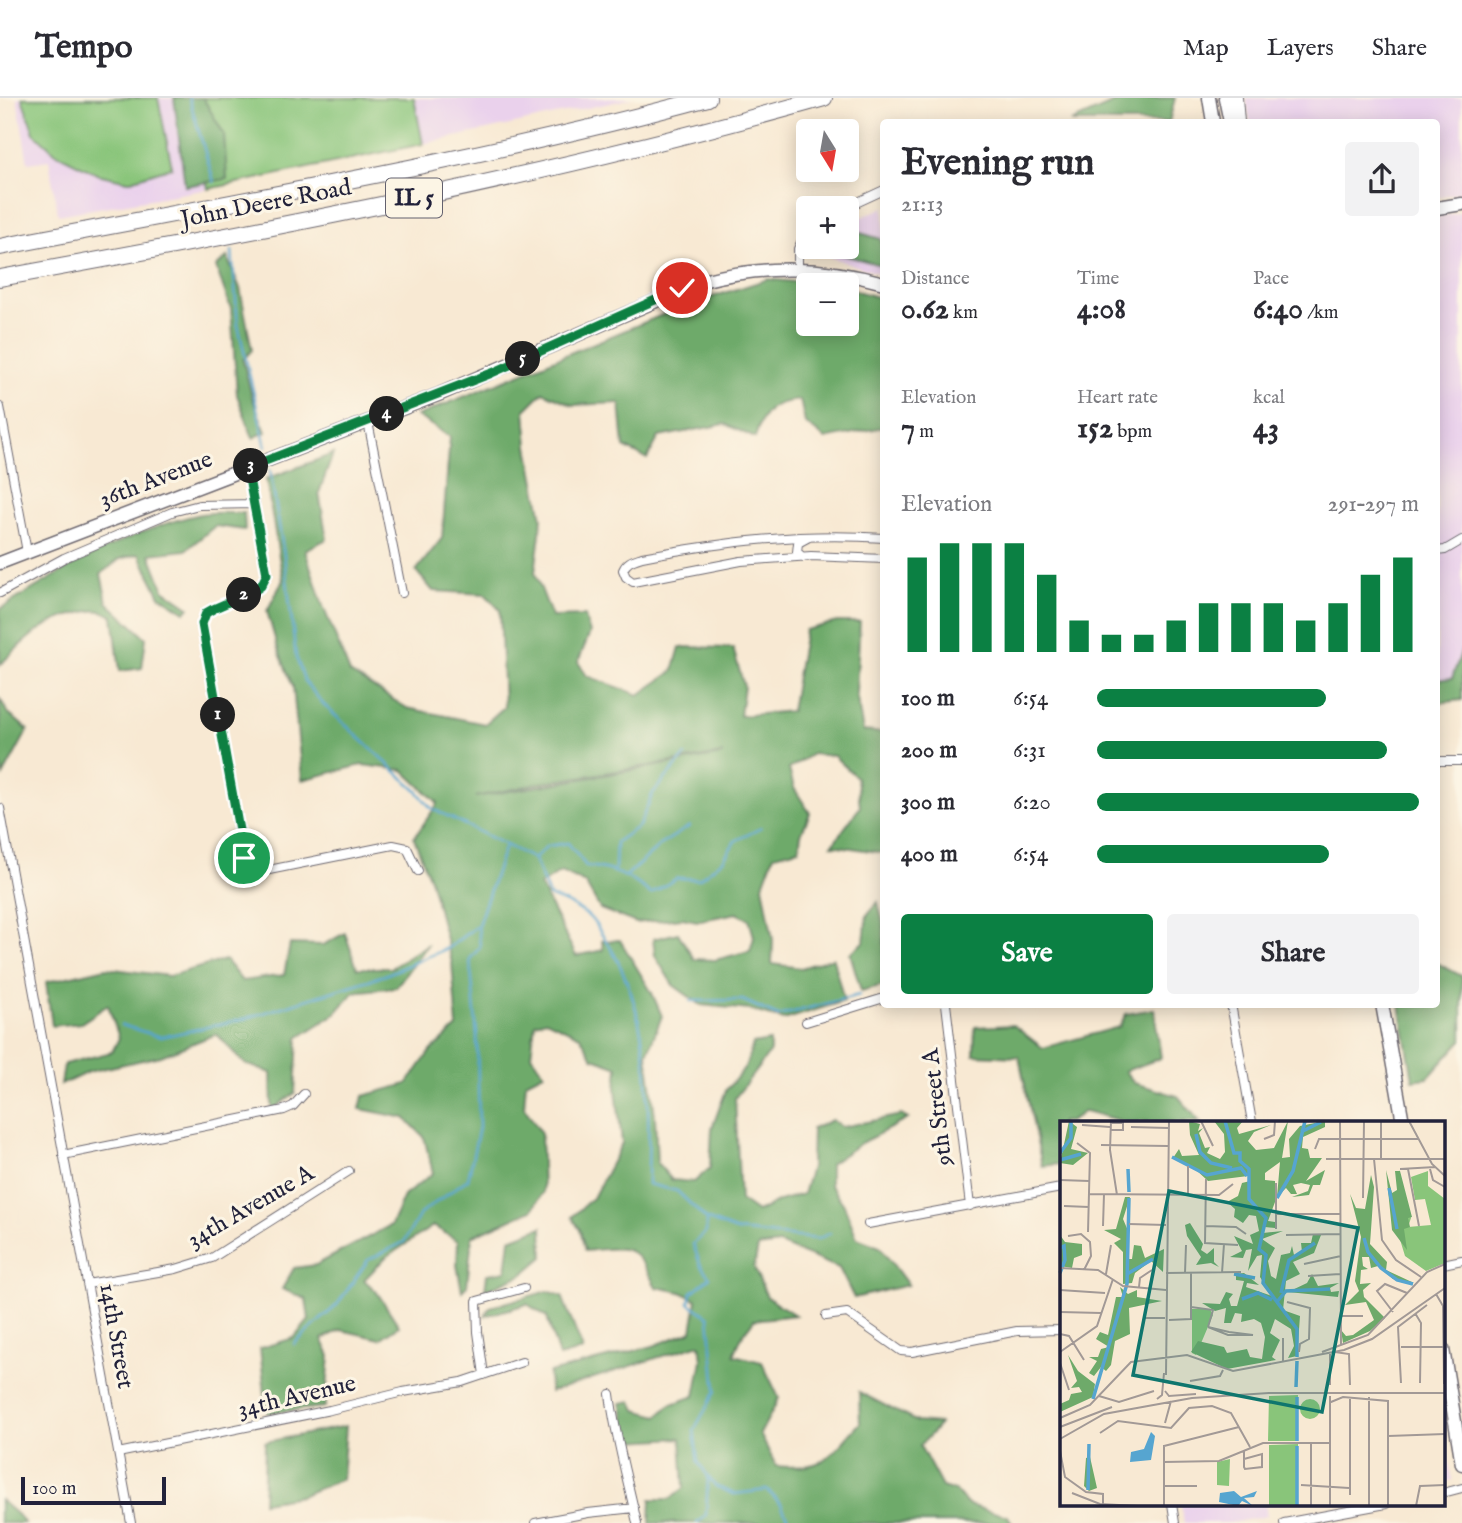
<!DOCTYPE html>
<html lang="en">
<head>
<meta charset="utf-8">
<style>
  body { margin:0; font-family:"IM FELL English",serif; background:#f2f2f3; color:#2b2b33; height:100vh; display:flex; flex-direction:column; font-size:26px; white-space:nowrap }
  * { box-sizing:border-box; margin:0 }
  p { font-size:23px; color:#7c7c81 }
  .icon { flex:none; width:38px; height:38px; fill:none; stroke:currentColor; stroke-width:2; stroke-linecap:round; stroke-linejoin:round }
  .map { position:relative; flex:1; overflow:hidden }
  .details { position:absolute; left:880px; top:21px; width:560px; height:889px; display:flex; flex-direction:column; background:#fff; border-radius:7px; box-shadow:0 4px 18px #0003 }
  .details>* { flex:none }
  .needle { width:46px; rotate:169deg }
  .buttons { position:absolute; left:796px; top:21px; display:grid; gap:14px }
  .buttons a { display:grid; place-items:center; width:63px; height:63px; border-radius:7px; background:#fff; box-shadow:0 4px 18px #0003; font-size:35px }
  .scale { position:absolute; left:21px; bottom:18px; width:145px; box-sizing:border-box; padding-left:7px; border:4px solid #22223b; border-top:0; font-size:19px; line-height:24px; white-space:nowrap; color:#22223b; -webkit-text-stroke:5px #fcf5e5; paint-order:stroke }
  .pin { position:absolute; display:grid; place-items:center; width:60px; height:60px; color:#fff; margin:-30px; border:4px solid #fff; border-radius:50%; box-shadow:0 2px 7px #0007 }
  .km { position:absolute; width:35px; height:35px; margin:-18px; border-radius:50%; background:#222; color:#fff; font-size:19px; line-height:35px; text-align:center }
  .round { display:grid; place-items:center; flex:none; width:74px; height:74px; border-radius:7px; background:#f2f2f3 }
  .head { display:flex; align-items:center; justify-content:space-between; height:119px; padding:0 21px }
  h1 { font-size:38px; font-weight:800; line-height:52px }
  .metrics { display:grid; grid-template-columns:repeat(3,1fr); gap:10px; height:119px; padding:7px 21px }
  .metrics div { display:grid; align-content:center }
  .metrics b { font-size:30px; font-weight:800 }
  .metrics small { font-size:19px; font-weight:400 }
  .metrics p { font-size:19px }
  .chart { height:196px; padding:14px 21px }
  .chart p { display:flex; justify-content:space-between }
  .chart svg { width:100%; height:126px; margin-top:7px; stroke:#0b8043; stroke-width:6 }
  .action { display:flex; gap:14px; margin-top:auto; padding:14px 21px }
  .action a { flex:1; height:80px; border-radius:7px; background:#0b8043; color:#fff; font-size:28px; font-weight:800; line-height:80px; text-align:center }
  .action a+a { background:#f2f2f3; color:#2b2b33 }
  ul { padding:0 21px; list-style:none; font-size:23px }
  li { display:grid; grid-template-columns:112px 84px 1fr; align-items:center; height:52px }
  li i { height:18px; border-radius:9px; background:#0b8043 }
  header { display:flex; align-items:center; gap:42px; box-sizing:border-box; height:98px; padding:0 35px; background:#fff; border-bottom:2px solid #e1e1e2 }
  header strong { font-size:33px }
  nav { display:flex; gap:38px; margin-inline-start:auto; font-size:24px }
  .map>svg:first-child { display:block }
</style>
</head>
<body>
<header>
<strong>Tempo</strong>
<nav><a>Map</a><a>Layers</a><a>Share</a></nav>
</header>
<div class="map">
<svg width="1462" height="1425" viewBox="0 0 1462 1425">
  <rect width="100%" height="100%" fill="#fcf5e5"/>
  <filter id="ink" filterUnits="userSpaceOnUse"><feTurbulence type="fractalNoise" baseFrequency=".0143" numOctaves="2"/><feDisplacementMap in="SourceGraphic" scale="14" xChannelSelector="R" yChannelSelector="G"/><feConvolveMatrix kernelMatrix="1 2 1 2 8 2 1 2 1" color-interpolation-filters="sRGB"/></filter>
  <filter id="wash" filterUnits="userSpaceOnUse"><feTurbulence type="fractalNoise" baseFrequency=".00686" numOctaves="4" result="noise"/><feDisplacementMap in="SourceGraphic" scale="28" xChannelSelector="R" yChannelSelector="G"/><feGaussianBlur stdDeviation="1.57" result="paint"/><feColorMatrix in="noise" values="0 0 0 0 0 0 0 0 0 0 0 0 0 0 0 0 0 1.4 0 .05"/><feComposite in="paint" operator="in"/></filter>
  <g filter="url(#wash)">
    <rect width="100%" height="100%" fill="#f8e9d3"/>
    <!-- built -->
    <path fill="#ead1ec" d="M17 0H192L208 91 58 117 49 62 28 65Z
      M414 0H633L423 46Z
      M1246 0H1462V94L1437 99V24H1250Z
      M884 109V177L820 156 823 149H847V126Z
      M1462 114V591L1437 595V119Z
      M1443 1329 1452 1382 1443 1384Z
      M1181 1406H1265L1267 1418 1231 1425H1184Z"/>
    <!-- green -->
    <path fill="#89c57a" stroke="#56745a" stroke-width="2" d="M22 0H158L172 69 128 83 97 76 57 56 34 35Z
      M192 0H414L423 46 208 91Z"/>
    <!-- forest -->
    <path fill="#6eaa6a" stroke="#486652" stroke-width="2" fill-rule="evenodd" d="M174 0H203L224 36 227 81 185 88Z
      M1125 0H1175L1169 24H1071Z
      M850 132 881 141 884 168 814 149H847V134Z
      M227 159 240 190 252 252 243 262 252 299 266 334 253 340 237 297 231 211 216 169Z
      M768 181 822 187H808V226H847V190L884 201V329L825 341 805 325 800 302C771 304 762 313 755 340L725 326 659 339 647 361 624 349 620 305 573 307 543 294 525 312 528 348 542 420 535 475 552 519 585 518 590 535 578 564 587 578 639 597 673 573 680 549 733 550 744 588 740 618 791 613 805 532 837 524H860L856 595 863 633 884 635V755L832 747 860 709 857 680 834 658 812 656 789 671 794 690 810 715 801 736 799 751 774 757 763 787 773 842 772 866 801 870 833 860 844 903 784 922 750 912 701 907 673 887 655 858 653 841 678 835 694 861 715 862 750 853 754 839 749 821 737 815 697 823 682 820 636 825 600 811 585 785 561 774 540 787 576 858 603 852 602 843 620 842 652 895 662 918 647 956 655 1017 657 1065 672 1082 694 1084 710 1070 712 1030 726 992 745 970 753 946 770 943V954L735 1000 740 1102 757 1114 779 1103 803 1096 811 1069 812 1031 832 1022 842 1029 901 1017 908 1021 861 1045 830 1066V1087L844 1107 857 1140 880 1149 908 1187 854 1200 839 1170 779 1146 758 1149 754 1170 767 1199 795 1217 754 1222 741 1240 734 1257 762 1264 779 1300 760 1336 776 1368C827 1373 829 1358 860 1325L859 1294 917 1324 940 1326 920 1348 942 1389 955 1393 968 1407 1008 1418 1012 1425H650L651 1401H670L684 1390 681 1340 629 1343 621 1305 632 1303 636 1312 658 1318 669 1307 695 1298 702 1262 700 1246 550 1294 549 1275 653 1248 692 1233 697 1202 681 1194 656 1189C633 1146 632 1148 585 1153L580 1132 572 1119 594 1098 622 1045 616 991 618 969 593 960 580 938 546 922 535 925 531 957 544 975 526 984 524 1009 541 1035 543 1094 532 1112 472 1138 467 1188 462 1193 457 1167 458 1143 433 1128 385 1160 364 1182 376 1193 399 1228 380 1241 341 1232 322 1241 330 1258 325 1309 267 1315 260 1250 294 1240 309 1222 306 1201 282 1191 294 1170 316 1167 391 1127 404 1098 433 1075 424 1039 405 1020 360 1011 363 998 407 986 429 955 457 929 452 865 431 784 414 740 438 705 403 672 362 667 302 682 293 589 277 548 267 513 283 482 266 381 333 356 319 395 327 441 305 452 323 508 350 575 407 610 485 626 504 609 500 512 485 496 433 493 416 473 442 440 450 339 417 318 684 208ZM722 656V657L475 699 536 686Z
      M244 415 245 432 215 428 186 452 150 456 164 492 189 509 185 514 160 498 139 456 120 461 101 476 107 504 146 540 142 570 120 573 113 518C98 510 93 512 77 516 43 523 24 543 0 567V511C63 472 128 432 201 416 214 414 230 415 244 415Z
      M1462 552V602L1437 605V582L1452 580Z
      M0 600 7 614 28 632 3 678 0 666Z
      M878 804 884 829V887L861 893 850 855 864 844 867 817Z
      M345 835 357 870H391L428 846 396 889 354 894 335 916 298 940 295 995 272 1012 271 975 245 966 216 936 161 958 88 974 61 987 64 966 112 954 119 940 108 907 81 925 52 928 46 884 106 870 169 878 225 862 242 883 284 877 290 846 323 847Z
      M1437 865 1462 878V942L1428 980 1413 982 1400 907 1437 906Z
      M1154 911 1161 960 1125 973 1134 985 1178 998 1200 1024H1125L1085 1013 1069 1024H1061V1066L1042 1068 1019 959 974 957 975 929 1013 927 1043 950 1119 929 1126 916Z
      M542 1129 543 1159 522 1177 485 1192 487 1176 506 1173 510 1141Z
      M548 1193 562 1198 583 1252 559 1259 547 1219 527 1206 485 1218 490 1209Z
      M346 1328 342 1381 300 1398 263 1404 265 1344Z
      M0 1402 21 1420 24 1425H0Z"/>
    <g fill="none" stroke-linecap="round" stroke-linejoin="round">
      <!-- stream -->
      <path stroke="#56a5d0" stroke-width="2.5" d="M189 0 214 84
        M232 153 238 227 266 349
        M270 372 284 457 296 559 305 584 324 607 417 693 431 710 534 761 549 798C563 803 576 808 587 817 594 822 598 831 603 838 653 910 649 1003 648 1086L677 1093 707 1122 706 1134 693 1146 701 1168 710 1179 691 1195 689 1205 709 1219 716 1293 694 1332 698 1364 715 1388 734 1396 767 1392 781 1406 790 1425
        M534 761 547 748 568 745 586 768C614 771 629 778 651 796L677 780 699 781 724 761 735 743 761 730
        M615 772 616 744 639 728 653 695 685 658
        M627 777 663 745 690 728
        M691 903 742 902 778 918 859 897
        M121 927 161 939 244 921 385 877 448 850 478 827 505 748
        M708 1122 737 1133 818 1141 830 1135
        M294 1246 337 1207 368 1162 404 1144 420 1116 468 1081 479 1029 477 937 470 861 480 849 478 827
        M697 1425 706 1417 708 1380"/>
    </g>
  </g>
  <g filter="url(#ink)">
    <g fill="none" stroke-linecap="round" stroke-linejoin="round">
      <!-- street casing -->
      <g stroke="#6d6870" stroke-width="10">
        <path id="street" d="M845 110 884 92
          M798 170V151L808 130
          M0 309 27 454
          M368 324 402 495
          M247 370 267 476 261 488 254 493 213 511 206 515 202 526 244 760C251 769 258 772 269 772L393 747 407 750 418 773
          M884 440C802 434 723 444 642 459 633 462 627 463 623 472L626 479 633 484 741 463 811 458 884 461
          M1437 453 1445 452 1462 442
          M803 459 797 454 798 445 809 439
          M0 495 64 460 172 414 199 407 255 406
          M1437 663H1462
          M0 710 131 1425
          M946 906 970 1108
          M1231 906 1252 1024
          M806 924 884 900
          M63 1057 284 1012 293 1008 304 996
          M868 1126 1061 1090
          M1443 1166 1462 1162
          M87 1186 176 1171 212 1160 349 1073
          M826 1218 847 1215 901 1253 912 1254 1017 1233 1061 1232
          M484 1277 478 1234 477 1203 524 1190
          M610 1296C615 1338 628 1383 637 1425
          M118 1355 330 1312 403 1294 462 1284 522 1264
          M1443 1395 1462 1390
          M1172 1406 1175 1425
          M535 1425 588 1415 634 1410
          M1284 1425 1386 1406"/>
      </g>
      <!-- secondary casing -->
      <g stroke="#6d6870" stroke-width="15">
        <path id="secondary" d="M1209 0 1213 24
          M1225 0 1230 24
          M1437 110 1462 106
          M0 465 440 296 702 183C764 167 822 168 884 185
          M1382 906 1403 1024
          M1443 1251 1462 1366"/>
      </g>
      <!-- highway casing -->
      <g stroke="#6d6870" stroke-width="18">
        <path id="highway" d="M1234 0 1236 24
          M0 149C237 103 475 63 708 0
          M0 180C277 130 553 77 824 0"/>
      </g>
      <!-- street -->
      <use href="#street" stroke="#fff" stroke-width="8"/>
      <!-- secondary -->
      <use href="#secondary" stroke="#fff" stroke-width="12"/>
      <!-- highway -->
      <use href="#highway" stroke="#fff" stroke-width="16"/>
    </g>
  </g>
  <g fill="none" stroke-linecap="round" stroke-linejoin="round" filter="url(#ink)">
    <!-- route casing -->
    <g stroke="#fff" stroke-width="14">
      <path id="route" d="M244 760 202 526 206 515 213 511 254 493 261 488 267 476 247 370 492 275 682 190"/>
    </g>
    <!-- route -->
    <use href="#route" stroke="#0b8043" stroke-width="9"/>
  </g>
  <g text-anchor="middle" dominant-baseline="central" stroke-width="6" stroke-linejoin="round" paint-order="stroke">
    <!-- shield labels -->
    <rect fill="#fcf5e5" stroke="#63616e" stroke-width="2" x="386" y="80.5" width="56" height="39" rx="5"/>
    <g font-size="23" font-weight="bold" fill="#22223b">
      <text x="414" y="100">IL 5</text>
    </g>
    <!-- street labels -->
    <g font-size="24" fill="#22223b" stroke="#fcf5e5">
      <text transform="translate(266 106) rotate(-11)">John Deere Road</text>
      <text transform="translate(156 382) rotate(-21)">36th Avenue</text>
      <text transform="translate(938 1009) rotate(-97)">9th Street A</text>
      <text transform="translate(251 1109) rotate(-30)">34th Avenue A</text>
      <text transform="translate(116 1238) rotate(80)">14th Street</text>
      <text transform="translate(297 1299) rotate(-13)">34th Avenue</text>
    </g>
  </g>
  <!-- overview -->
  <g transform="translate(1060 1023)">
    <rect width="385" height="385" fill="#f8e9d3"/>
    <path d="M339 49 351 97 348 106 371 104 365 78 355 79 351 56 368 50V65L385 78V142L366 150 345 135 338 112ZM132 188H150L153 194 136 234 132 232ZM238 274 237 320H208L209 275ZM240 288a10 10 0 1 1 20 0a10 10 0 1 1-20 0ZM238 323V385H209V324ZM170 338 169 365 157 364V341Z" fill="#89c57a"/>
    <path d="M9 0 17 6 11 28 28 32 13 44 0 42ZM129 0 140 3 138 10 143 7 139 12 145 27 150 26 147 32 160 38 165 31 164 13 154 0H183L177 7 179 13 211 4 194 11 188 20 196 29 214 27 228 0 222 37 230 36 229 18 240 5 265 0V6L243 16 242 27 248 28 250 37H262L246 60 265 49 260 64H253L249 74 232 76 248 70 250 64 241 62 233 64 237 73H231L226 67 217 76 220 41 205 52V59L215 60V81L208 100 215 101V107L205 106 203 112 223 110 202 118 215 127 208 140 211 155 216 158 221 134 230 132 232 125 234 134 242 131 241 122H251L253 113 261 114 254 132 233 141 240 153 226 160 223 189 240 195 237 235 228 237 234 225 231 208 215 198 210 212 220 219 212 236 216 239 167 248 131 231 138 220 164 226 167 232 187 228 190 236 202 238 205 216 201 202 194 198 181 201 182 193 175 192 171 202H164L166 187 155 190 142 182 160 183 166 171 173 173 169 178 171 185H177L184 160 176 159V153L184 152 199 164 187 162 186 166 212 175 200 156 202 134 197 135 188 150 192 128 186 129 183 137 170 136 182 130 174 115 193 123 190 114 199 110 196 95 189 94 183 102 174 96 175 88 167 81 178 75 182 62 190 60 188 55 148 60 134 47 113 37 119 28 122 35 139 34 130 14ZM326 49 332 72 337 69 335 50H340L352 96 348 97 350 106 344 108 347 129 332 109ZM311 54 314 66 310 123 327 141 326 149 354 162 333 158 318 145 311 147 309 136H302L303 145 308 148 301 149 300 163 311 162 303 169 304 176 325 197 310 210 283 222 281 209 286 215 293 214 314 199 306 181 285 184 299 170 295 160 301 116 290 73 296 87 305 88ZM65 76H70L63 98 69 112 66 138H72L74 124 81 125 85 137 104 128 103 151 91 140 75 152 72 162 63 163V131L54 122 61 118 44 109 56 108ZM130 102 143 123 141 129 147 133 154 127V141L159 146 151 142 136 144 141 136 127 115 125 104ZM0 114 5 121 22 123V134L14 137 12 147 0 145ZM252 153 258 165 279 162 270 167 271 171 279 170 278 176 228 171 247 162ZM60 166 68 173 77 169V176L102 180 69 187 70 213 55 220 51 244 46 250 41 246 34 255 29 252 37 240 29 236H38L41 228 49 226 36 218 40 211 48 214 56 176H63ZM8 234 18 250 35 263 33 276 0 291V283L9 279 11 273 22 271 19 266 11 267 17 260ZM30 336 37 367 29 370 24 365 26 337Z" fill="#6eaa6a"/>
    <path d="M91 311 95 315 91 339 70 341 71 331 84 328ZM174 370 181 376 197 370 194 376 184 377 193 385 182 380 178 385 159 381 160 372Z" fill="#56a5d0"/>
    <path fill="none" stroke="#56a5d0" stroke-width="3.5" d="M165 0 174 32H180V40L189 48V78L206 97 199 128 206 134 203 162 237 208V236M241 11 261 1M136 13 140 31 151 42 172 47M0 32 11 17V0M112 36 147 54 181 47 187 55M0 39 21 33M68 48 69 71M329 67 337 108M217 77 233 50 245 0M304 117 308 131 321 147 337 159 353 163M0 127 4 125 5 139 0 152M67 153 93 138M174 153 195 157M221 172 229 139 255 122M182 178 198 172 212 179M216 182 226 170 270 168M236 266 237 240M237 276V320M33 278 67 163 69 77M237 325V385M28 369 29 323"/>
    <path fill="none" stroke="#a29996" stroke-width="2" d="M51 0 50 29 57 74M141 0 153 25M280 0 281 224M349 0 372 43 385 55M22 4 50 6M71 6 109 7M50 9H63V2H51M204 18 214 14 215 0M17 22 30 32 28 111M41 24 108 25M255 28 259 18H359M266 38H385M314 38 322 119 336 139 361 156M321 38V0M340 48 375 46M348 48 359 105M370 48 373 59 385 66M146 58 145 122 178 124M0 59 29 60M29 73 159 74 173 63M128 74V45M303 77 304 0M4 85 29 86M216 93H281M69 103 106 104M43 105 44 73M145 105 176 106 186 113M216 108V62M226 114 280 113M8 115 21 113 30 121 31 135 24 149M244 143 281 135M0 147 38 149 63 165 106 169M106 152 181 151M125 152 126 124M162 152 164 123M46 153 51 124M248 155 280 153M79 166 80 157 92 149M0 169 45 172M376 173 383 185 384 263M227 181 250 187 249 218 240 223 239 231M131 186 153 189 148 206M0 191 41 192M333 191 317 170 325 163 347 172M355 192 361 202 360 262M280 195H303M83 197H105M109 199 131 198V152M148 206 169 211 193 214H168ZM0 213 9 215 24 239M223 217V240M341 226H384M0 231 37 205 53 158M262 231 308 214 367 151 385 143M275 231 289 233 290 264M0 242 9 269M106 254 109 0M130 260 160 255 163 249M341 262 338 206 367 184M270 264V232M105 270 109 275 136 273M39 275 59 281 94 270M270 275V385M290 276V374M97 278 102 274 104 252M271 281 283 276 328 280V385M0 297 30 284 71 241 127 234 173 250 284 229 312 218 385 167M105 302 111 280M0 306 52 286M40 312 58 300 111 307 129 287 152 285 171 292 190 326M328 315 385 313M0 318 44 293 132 277 209 272H385M251 322V385M104 325 179 306M0 330 5 356 26 371 43 373V385M184 338 202 333V346L185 348 184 346V329M104 341 159 340 203 322H270M241 364 289 367M104 365H137M12 372 40 383 78 385M104 385V324M309 385V276M356 385 360 365 385 364"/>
    <path fill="#0f766e" fill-opacity="0.15" stroke="#0f766e" stroke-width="3.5" d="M109 70 298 107 262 291 73 254Z"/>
    <rect width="385" height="385" fill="none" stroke="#22223b" stroke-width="3.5"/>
  </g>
</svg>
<div class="buttons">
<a><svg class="needle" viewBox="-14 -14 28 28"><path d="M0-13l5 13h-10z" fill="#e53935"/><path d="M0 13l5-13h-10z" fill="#7c7c81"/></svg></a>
<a>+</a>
<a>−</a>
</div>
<div class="scale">100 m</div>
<div class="pin" style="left:244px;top:760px;background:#1e9e55"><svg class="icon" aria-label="arrive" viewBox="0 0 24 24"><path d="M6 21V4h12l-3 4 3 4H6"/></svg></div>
<div class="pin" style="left:682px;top:190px;background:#d93025"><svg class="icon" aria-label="check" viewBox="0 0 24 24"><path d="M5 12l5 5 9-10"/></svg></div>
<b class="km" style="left:218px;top:617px">1</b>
<b class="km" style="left:244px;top:497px">2</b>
<b class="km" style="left:251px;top:368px">3</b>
<b class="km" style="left:387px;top:316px">4</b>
<b class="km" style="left:523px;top:261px">5</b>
<section class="details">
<div class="head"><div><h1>Evening run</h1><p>21:13</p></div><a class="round"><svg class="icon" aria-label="share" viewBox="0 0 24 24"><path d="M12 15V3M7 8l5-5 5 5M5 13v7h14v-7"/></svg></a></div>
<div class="metrics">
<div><p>Distance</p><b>0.62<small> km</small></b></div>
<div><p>Time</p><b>4:08</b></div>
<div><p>Pace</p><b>6:40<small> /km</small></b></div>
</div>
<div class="metrics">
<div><p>Elevation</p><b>7<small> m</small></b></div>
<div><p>Heart rate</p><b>152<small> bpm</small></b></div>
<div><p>kcal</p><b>43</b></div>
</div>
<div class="chart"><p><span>Elevation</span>291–297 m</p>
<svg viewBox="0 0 160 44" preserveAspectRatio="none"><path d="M5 44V11M15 44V6M25 44V6M35 44V6M45 44V17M55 44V33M65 44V38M75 44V38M85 44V33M95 44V27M105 44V27M115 44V27M125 44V33M135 44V27M145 44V17M155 44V11"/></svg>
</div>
<ul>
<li><b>100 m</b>6:54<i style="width:71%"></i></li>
<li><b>200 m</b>6:31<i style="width:90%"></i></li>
<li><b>300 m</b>6:20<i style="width:100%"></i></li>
<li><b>400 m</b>6:54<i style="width:72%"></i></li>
</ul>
<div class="action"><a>Save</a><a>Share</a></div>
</section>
</div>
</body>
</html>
